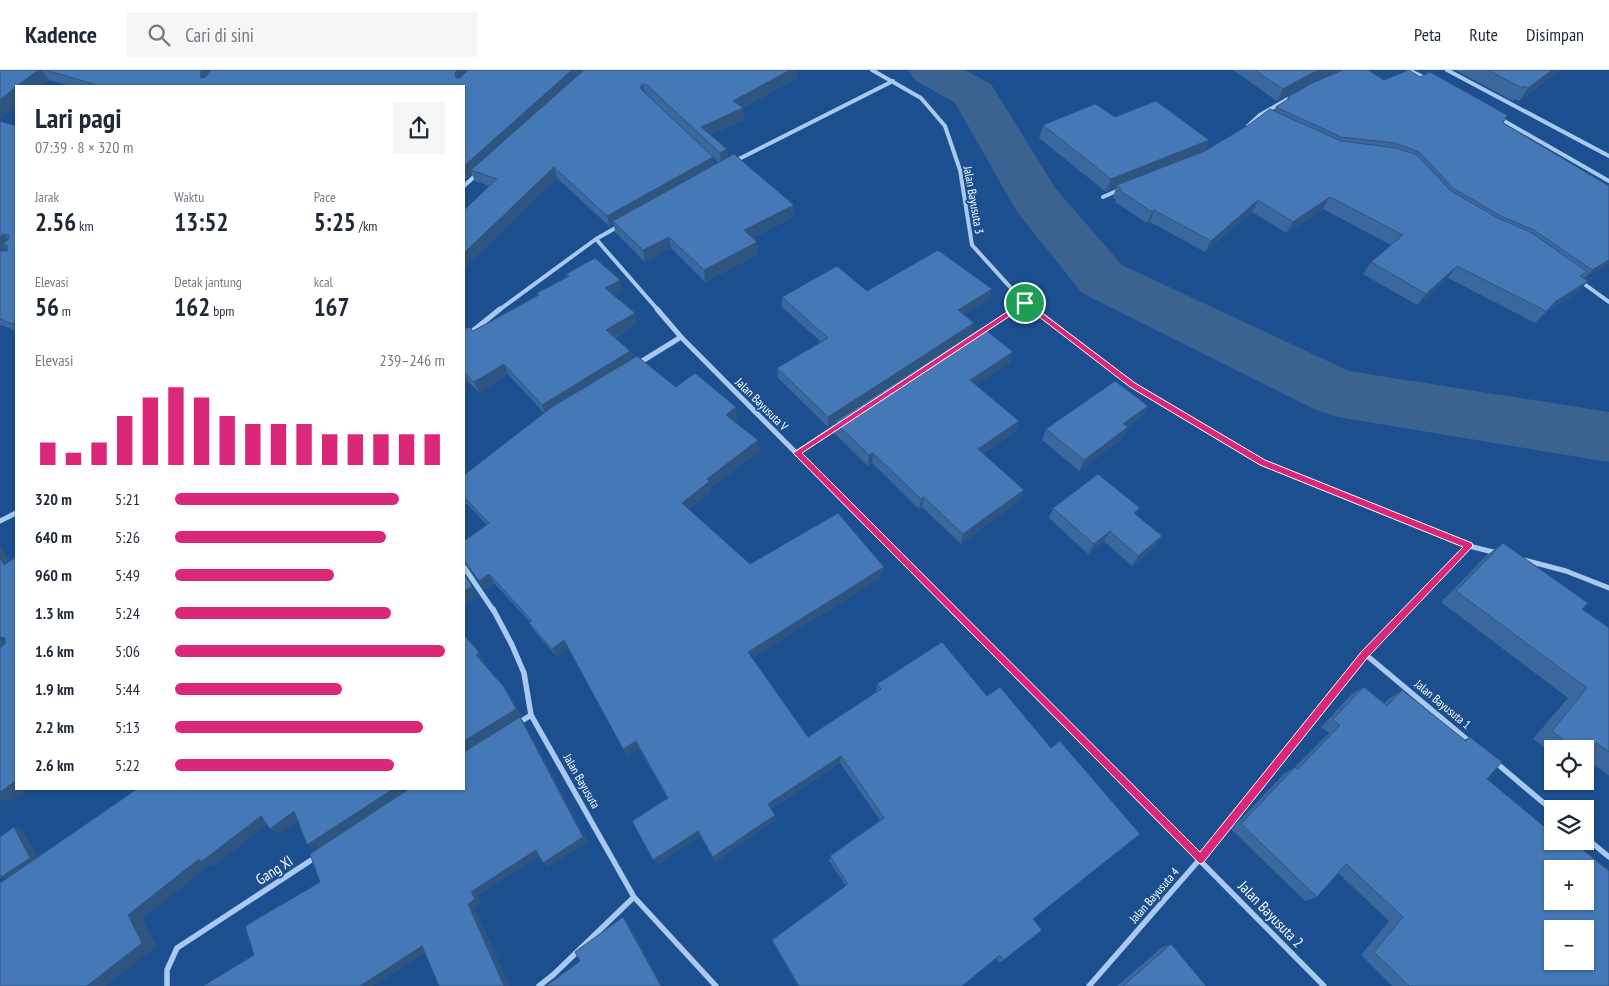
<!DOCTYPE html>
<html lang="id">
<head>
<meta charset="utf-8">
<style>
  body { margin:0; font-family:"PT Sans Narrow",sans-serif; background:#f6f6f7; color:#1f2937; height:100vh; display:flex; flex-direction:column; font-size:19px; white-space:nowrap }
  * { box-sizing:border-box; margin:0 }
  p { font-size:16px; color:#747a83 }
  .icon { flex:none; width:28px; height:28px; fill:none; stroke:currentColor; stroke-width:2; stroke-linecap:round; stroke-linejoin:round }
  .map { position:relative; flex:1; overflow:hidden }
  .side { position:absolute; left:15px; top:15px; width:450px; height:705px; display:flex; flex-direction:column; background:#fff; border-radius:0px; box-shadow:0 1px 4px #0004 }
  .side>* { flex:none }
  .fabs { position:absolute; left:1544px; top:670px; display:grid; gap:10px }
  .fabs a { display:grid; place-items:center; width:50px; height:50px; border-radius:0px; background:#fff; box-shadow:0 1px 4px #0004; font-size:25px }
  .pin { position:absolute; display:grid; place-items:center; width:42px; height:42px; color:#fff; margin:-21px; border:2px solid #fff; border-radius:50%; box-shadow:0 1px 5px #0007 }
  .round { display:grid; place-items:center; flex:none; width:52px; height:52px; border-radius:0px; background:#f6f6f7 }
  .overview { display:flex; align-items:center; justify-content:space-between; height:85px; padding:0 20px }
  h1 { font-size:28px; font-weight:800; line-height:38px }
  .figures { display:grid; grid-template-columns:repeat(3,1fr); gap:8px; height:85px; padding:5px 20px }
  .figures div { display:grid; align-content:center }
  .figures b { font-size:25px; font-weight:800 }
  .figures small { font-size:14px; font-weight:400 }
  .figures p { font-size:14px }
  .chart { height:140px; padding:10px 20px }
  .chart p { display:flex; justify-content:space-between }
  .chart svg { width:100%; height:90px; margin-top:5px; stroke:#db2777; stroke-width:6 }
  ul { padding:0 20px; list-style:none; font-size:16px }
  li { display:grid; grid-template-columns:80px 60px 1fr; align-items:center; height:38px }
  li i { height:12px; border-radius:6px; background:#db2777 }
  header { display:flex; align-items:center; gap:30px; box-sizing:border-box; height:70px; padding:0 25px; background:#fff; border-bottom:1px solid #e0e1e3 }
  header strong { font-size:24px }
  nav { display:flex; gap:28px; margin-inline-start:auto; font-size:18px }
  .search { width:350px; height:45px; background:#f6f6f7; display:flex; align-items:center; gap:12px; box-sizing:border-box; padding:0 18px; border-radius:0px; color:#747a83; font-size:19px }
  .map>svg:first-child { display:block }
</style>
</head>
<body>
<header>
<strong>Kadence</strong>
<div class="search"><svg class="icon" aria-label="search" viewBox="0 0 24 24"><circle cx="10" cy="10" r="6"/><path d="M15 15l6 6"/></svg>Cari di sini</div>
<nav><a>Peta</a><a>Rute</a><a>Disimpan</a></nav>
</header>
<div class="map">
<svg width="1609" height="916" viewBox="0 0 1609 916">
  <rect width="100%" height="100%" fill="#1b4f8f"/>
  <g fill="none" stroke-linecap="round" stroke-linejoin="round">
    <!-- river -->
    <path fill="#3c6290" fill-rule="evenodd" d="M908 0H965L991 14 1056 119 1122 195 1349 301 1609 342V392L1338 347 1316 340 1082 223 1017 142 955 33 915 10Z"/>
    <!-- minor-far2 -->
    <path stroke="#a9c9ee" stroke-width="4" d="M872 0 921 28 945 56 960 100 972 175 1020 228 1036 240
      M1408 0 1428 9
      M1447 0 1609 86
      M1499 48 1609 111
      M1248 56 1260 45 1293 26
      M735 91 893 11
      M464 116 477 104
      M1103 127 1121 119
      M596 169 658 240
      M1580 211 1609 232
      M499 240 596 169 619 156
      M1014 240 1025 233"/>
    <!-- minor-far1 -->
    <path stroke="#a9c9ee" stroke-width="5" d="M657 239 681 267 952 540
      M1034 239 1133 315 1262 393 1469 476 1497 483
      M981 262 1016 239
      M464 268 500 239
      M639 293 681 267
      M796 383 840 354
      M0 451 16 443
      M1524 490 1566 501 1609 518
      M464 497 493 540
      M1407 540 1469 476"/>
    <!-- minor -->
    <path stroke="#a9c9ee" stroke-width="5.5" d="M493 539 512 575 524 603 531 645 634 827 716 916
      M951 539 1324 916
      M1365 584 1470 672
      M517 654 531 645
      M1494 691 1552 740
      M1585 767 1609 787
      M167 916V900L177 878 316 787
      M539 916 553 905 634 827
      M1089 916 1200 789 1365 584 1408 539"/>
  </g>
  <!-- wall -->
  <path fill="#3a679d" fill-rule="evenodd" d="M0 0H797V8L742 38 744 50 710 65 727 79 728 87 794 135V146L753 168 757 172 758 184 705 212 671 178 645 192 615 162 614 155 610 157 557 108 464 198V140L489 116 475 111 472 104 467 108 464 107V16H71L49 10 41 16H16V36L0 49ZM648 26H649L718 92 713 95Z
    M1233 0H1341L1304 16 1277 31Z
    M1455 0H1560L1519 31 1515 29 1513 31Z
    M1420 7 1503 53 1609 116V194L1584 208 1588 211 1577 223 1546 242 1535 253 1448 208 1417 235 1363 204 1371 192 1391 175 1323 139 1286 163 1252 142 1205 182 1150 152 1147 153 1115 132 1116 130 1113 127 1116 118 1106 122 1039 68 1043 55 1115 47 1209 70 1204 82 1274 41 1276 37 1286 31 1288 27 1384 10Z
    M0 51 16 56V261L1 255 0 256Z
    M566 204 620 210 622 221 614 225 637 253 615 268 630 281 632 289 676 317 737 348 734 351 759 381 711 418V422L689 439 750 494 884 497 882 507 752 588 808 667 876 622 877 614 1033 849 1004 890 999 893 996 888 962 916H798L773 873 772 870 846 816 829 791 830 786 880 750 840 693 771 739 775 750 715 792 700 766 657 795 667 728 639 678 627 686 568 578 557 587 535 562 529 553 530 552 494 513 485 520 465 493 464 494V471L487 455 464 431V405L544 343 508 304 479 322 468 312 464 314V260L473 261 538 225 537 223 567 207Z
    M992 219 989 229 964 245 972 263 835 352 1010 293 976 315 1019 351 1015 362 983 384 1020 430 961 474 922 437 919 439 872 393 868 396 834 363 835 352 828 357 778 308 777 298 821 272 782 237V227L867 221Z
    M1142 347 1128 357 1122 369 1079 401 1042 370 1046 359Z
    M1053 438 1136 445 1162 466 1155 477 1132 496 1104 471 1088 484 1049 448Z
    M1503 473 1582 539 1609 558V706L1585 688V679H1552V684L1533 669 1568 628 1441 532 1487 485Z
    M1364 617 1384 633 1390 628 1402 620 1464 670 1470 667 1487 709 1568 776 1576 774 1609 916H1392L1361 885 1389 851 1338 803 1317 827 1305 831 1231 759 1285 703 1295 697 1329 663 1321 657 1352 624Z
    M1171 874 1206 916H1117L1161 878Z"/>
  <!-- shaded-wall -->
  <path fill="#305480" d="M38 0H42L49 10 41 16H17Z
    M202 0H215L207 14 201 8 200 3Z
    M458 0H473L459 16 455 3Z
    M572 0H587L471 100 472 104 467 108 464 99V96Z
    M790 0H797V8L734 42 733 31Z
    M1314 0H1341L1304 16 1277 31 1283 19Z
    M1552 0H1560L1519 31 1528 18Z
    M643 14 644 26 640 17Z
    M16 17V36L0 49V30Z
    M743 38 744 50 704 68 701 57Z
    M1209 70 1203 82 1117 115 1116 118 1106 122 1111 109Z
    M727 79 728 91 721 94 720 83Z
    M713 87 714 98 613 151 614 155 610 157 607 146Z
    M554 97 557 108 464 198V183Z
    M1330 127 1323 139 1286 163 1293 152Z
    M1258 130 1252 142 1205 182 1211 171Z
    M794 135V146L745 172 744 160Z
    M1154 140 1150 152 1147 153 1152 142Z
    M3 164 14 175 8 176 3 174 8 180 0 187V167Z
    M669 167 671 178 645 192 643 180Z
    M757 172 758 184 705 212 704 200Z
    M1609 190V194L1583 209 1592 200Z
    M1457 196 1448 208 1417 235 1426 224Z
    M620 210 622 221 608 229 605 218Z
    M1588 211 1577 223 1545 242 1556 231Z
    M992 219 989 229 956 250 958 240Z
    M635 243 637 253 609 271 606 260Z
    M16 251V257L13 254Z
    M974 253 972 263 828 357V347Z
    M630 281 633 291 546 345 542 335Z
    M1013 282 1010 293 967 321 970 310Z
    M504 294 508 304 479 322 474 312Z
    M464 303 468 312 464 314Z
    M1148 336 1142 347 1118 365 1123 354Z
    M736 337 737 348 728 355 726 345Z
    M1019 351 1015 362 975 390 978 379Z
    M1128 357 1122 369 1079 401 1084 390Z
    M758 370 759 381 711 418V422L684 443 682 433 707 409Z
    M873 383 872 393 868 396 869 385Z
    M1024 420 1020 430 961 474 963 464Z
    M924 427 922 437 919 439 921 429Z
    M1140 438 1134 449V443Z
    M1110 461 1104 471 1088 484 1094 474Z
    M1162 466 1155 477 1132 496 1138 486Z
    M0 474 16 501 4 495 0 488Z
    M884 497 882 507 749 590 748 582Z
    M464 504 478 525 464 536Z
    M489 504 494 513 485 520 479 511Z
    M0 568 13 575 0 586Z
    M564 570 568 578 557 587 552 579Z
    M479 582 485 590 482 592 476 585Z
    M504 617 510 625 521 646 464 682V671Z
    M520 647 525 654 588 772 548 798 543 793Z
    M636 671 639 678 627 686 623 679Z
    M841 686 840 693 769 740 768 734Z
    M16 711V719H30L9 732 0 729V722Z
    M393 719H410L317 780 307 775Z
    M294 741 305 746 281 764 270 759Z
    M775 745V750L715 792 713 787Z
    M261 746 272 751 214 796 210 795 142 849 157 876 106 916H87L128 845 199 789Z
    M14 757 23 760 39 790 11 810 1 807Z
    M698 761 700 766 657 795 653 790Z
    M536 780 542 785 478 826 482 833 475 838 510 916H504L468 834 471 822Z
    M623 847 627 851 663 916H661Z
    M422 876 431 879 373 916H360Z"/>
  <!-- building -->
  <path fill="#4478b7" stroke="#305480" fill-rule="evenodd" d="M0 0H38L17 16H16V17L0 30Z
    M46 0H202L200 3 201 8 206 7 210 0H458L455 3 456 8H460L468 0H572L464 96V16H100Z
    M584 0H790L733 31 743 38 701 57 727 79 720 83 647 15 643 14 640 17 642 20 713 87 607 146 554 97 464 183V140L497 109 471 100Z
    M1255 0H1319L1310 4 1283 19Z
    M1343 0H1368L1384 10 1409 0 1420 7 1430 2 1507 45 1503 53 1609 116V190L1592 200 1534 160 1499 145 1453 118 1419 82 1395 73 1341 67 1276 37 1290 28 1288 27 1312 13Z
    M1488 0H1552L1528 18 1523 16 1522 18Z
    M1156 31 1209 70 1111 109 1043 55 1095 34 1115 47Z
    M1270 39 1341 71 1396 78 1417 85 1451 121 1498 148 1532 163 1587 202 1580 206 1588 211 1556 231 1546 241 1457 196 1426 224 1371 192 1403 165 1330 127 1293 152 1258 130 1211 171 1154 140 1152 142 1119 120 1121 119 1117 115 1205 81 1250 54Z
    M0 51 16 56V251L13 254 0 249V181H7L8 176 3 174 9 169V165L3 164 0 167Z
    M734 84 794 135 744 160 757 172 704 200 669 167 643 180 613 151Z
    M938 180 992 219 958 240 974 253 828 347 777 298 828 268 782 227 837 196 867 221Z
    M595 188 620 210 605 218 635 243 606 260 630 281 542 335 504 294 474 312 464 302V260L469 257 473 261 539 225 537 223 569 206 566 204Z
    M982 257 1013 282 970 310 1019 351 978 379 1024 420 963 464 924 427 921 429 873 383 869 385 835 352Z
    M637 286 676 317 695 303 736 337 726 345 758 370 707 409 710 411 682 433 750 494 838 443 884 497 748 582 808 667 881 619 877 614 942 572 987 626 1000 617 1051 678 1060 671 1140 764 1033 849 1042 860 1004 890 1000 885 962 916H799L772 870 848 814 830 786 884 748 841 686 768 734 775 745 713 787 698 761 653 790 632 751 668 728 636 671 623 679 564 570 552 579 529 553 532 551 489 504 479 511 464 490V471L489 453 464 427V405L552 337Z
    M1115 311 1148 336 1123 354 1128 357 1084 390 1046 359Z
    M1098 404 1140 438 1134 443 1162 466 1138 486 1110 461 1094 474 1053 438Z
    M1503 473 1588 533 1582 539 1609 558V682L1597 673 1586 686H1585V679H1576L1552 661 1587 618 1456 521Z
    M16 487V711L0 722V578L5 574V568L0 567V488L4 495Z
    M464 504 472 516 464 522Z
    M464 565 479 582 476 585 504 617 516 639 464 671Z
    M1364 617 1387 636 1402 620 1466 671 1470 667 1502 692 1487 709 1552 763V771H1562L1572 779 1576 774 1609 801V916H1409L1374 882 1403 847 1346 794 1317 827 1241 754 1295 697 1298 699 1340 655 1332 650ZM1552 799H1585V831H1552ZM1552 859H1585V891H1552Z
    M520 647 583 767 543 793 536 780 471 822 475 829 468 834 504 916H439L422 876 360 916H203L254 885 245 856 320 812 310 784 409 719H464V682Z
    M137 719H393L307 775 294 741 270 759 261 746 201 792 199 789 128 845 142 873 87 916H0V813Z
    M14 757 30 788 1 807 0 804V767Z
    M623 847 661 916H546L580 891 575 882Z
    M1171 874 1206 916H1123Z"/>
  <!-- route -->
  <path fill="#db2777" stroke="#fff" fill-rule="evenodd" d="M1025 230 1135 313 1265 390 1472 473 1473 476 1368 587 1203 793 1200 794 793 383ZM1025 236 1130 317 1260 395 1463 477 1362 581 1200 782 802 383Z"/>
  <g text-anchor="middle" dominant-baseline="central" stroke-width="4" stroke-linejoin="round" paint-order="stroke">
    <!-- street labels -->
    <g font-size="12" fill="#fff" stroke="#1b4f8f">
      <text transform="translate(974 130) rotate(80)">Jalan Bayusuta 3</text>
      <text transform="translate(762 334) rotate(45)">Jalan Bayusuta V</text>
      <text transform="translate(1443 634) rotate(40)">Jalan Bayusuta 1</text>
      <text transform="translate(582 711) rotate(60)">Jalan Bayusuta</text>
      <text transform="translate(1154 825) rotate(-49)">Jalan Bayusuta 4</text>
    </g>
    <!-- near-street labels -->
    <g font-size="15" fill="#fff" stroke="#1b4f8f">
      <text transform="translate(274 800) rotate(-33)">Gang XI</text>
      <text transform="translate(1271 844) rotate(46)">Jalan Bayusuta 2</text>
    </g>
  </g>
</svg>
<div class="fabs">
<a><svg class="icon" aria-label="locate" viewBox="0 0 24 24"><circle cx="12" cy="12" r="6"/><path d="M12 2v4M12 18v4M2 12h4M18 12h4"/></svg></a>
<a><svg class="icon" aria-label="layers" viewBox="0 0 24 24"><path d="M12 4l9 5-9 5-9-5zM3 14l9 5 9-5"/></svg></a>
<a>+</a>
<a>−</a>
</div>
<div class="pin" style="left:1025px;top:233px;background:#1e9e55"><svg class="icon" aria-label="arrive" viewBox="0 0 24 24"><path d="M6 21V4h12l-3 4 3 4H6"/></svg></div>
<section class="side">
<div class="overview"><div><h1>Lari pagi</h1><p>07:39 · 8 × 320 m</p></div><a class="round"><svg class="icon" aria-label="share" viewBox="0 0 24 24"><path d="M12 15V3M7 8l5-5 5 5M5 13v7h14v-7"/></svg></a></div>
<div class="figures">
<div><p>Jarak</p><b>2.56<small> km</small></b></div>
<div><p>Waktu</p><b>13:52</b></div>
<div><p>Pace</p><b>5:25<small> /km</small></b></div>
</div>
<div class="figures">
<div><p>Elevasi</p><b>56<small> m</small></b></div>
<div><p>Detak jantung</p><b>162<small> bpm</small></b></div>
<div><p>kcal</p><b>167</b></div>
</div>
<div class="chart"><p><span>Elevasi</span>239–246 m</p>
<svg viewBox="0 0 160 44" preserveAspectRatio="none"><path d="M5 44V33M15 44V38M25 44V33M35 44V20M45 44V11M55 44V6M65 44V11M75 44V20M85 44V24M95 44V24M105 44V24M115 44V29M125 44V29M135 44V29M145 44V29M155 44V29"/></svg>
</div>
<ul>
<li><b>320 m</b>5:21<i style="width:83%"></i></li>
<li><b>640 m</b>5:26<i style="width:78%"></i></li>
<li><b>960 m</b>5:49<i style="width:59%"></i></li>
<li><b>1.3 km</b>5:24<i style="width:80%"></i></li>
<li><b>1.6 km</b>5:06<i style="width:100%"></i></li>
<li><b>1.9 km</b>5:44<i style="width:62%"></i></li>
<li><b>2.2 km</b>5:13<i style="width:92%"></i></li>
<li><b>2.6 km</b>5:22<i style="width:81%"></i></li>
</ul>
</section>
</div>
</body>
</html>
